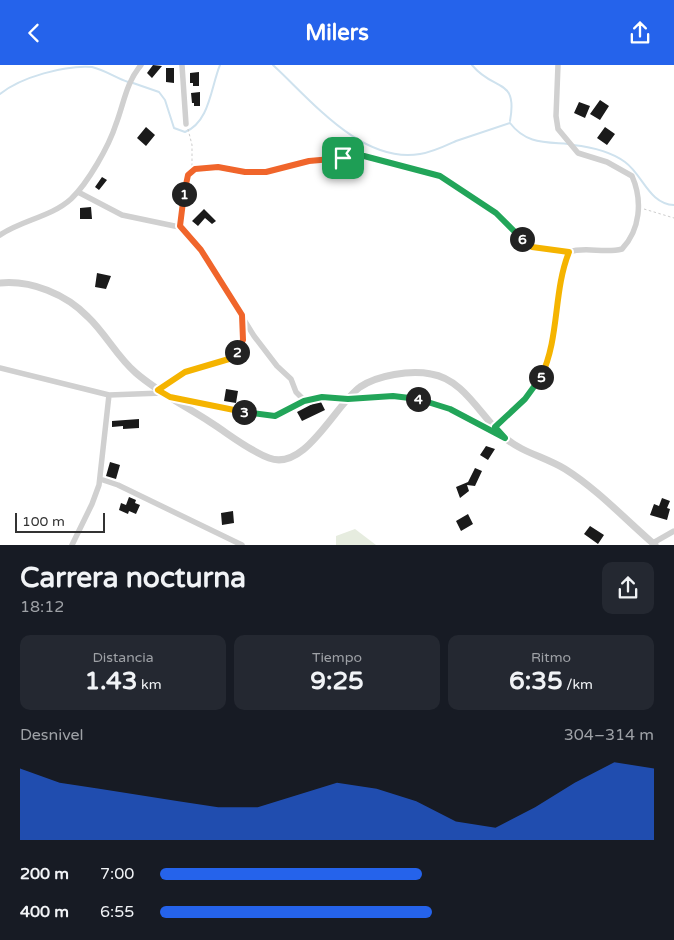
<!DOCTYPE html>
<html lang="es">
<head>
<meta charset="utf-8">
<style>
  body { margin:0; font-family:"Varela Round",sans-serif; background:#242831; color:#f1f3f6; height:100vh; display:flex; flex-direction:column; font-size:19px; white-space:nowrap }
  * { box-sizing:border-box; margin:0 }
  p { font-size:16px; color:#9ea1a6 }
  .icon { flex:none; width:28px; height:28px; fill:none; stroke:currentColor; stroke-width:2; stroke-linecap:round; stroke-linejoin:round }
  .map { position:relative; height:480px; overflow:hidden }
  .side { display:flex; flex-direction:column; background:#171b24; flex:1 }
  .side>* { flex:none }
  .scale { position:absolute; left:15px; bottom:12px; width:90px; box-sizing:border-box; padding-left:5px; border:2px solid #333; border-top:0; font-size:14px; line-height:18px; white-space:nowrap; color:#333; -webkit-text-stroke:4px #fff; paint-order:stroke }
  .pin { position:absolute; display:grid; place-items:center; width:42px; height:42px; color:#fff; margin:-21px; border-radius:10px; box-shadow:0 2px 8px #0006 }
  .km { position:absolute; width:25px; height:25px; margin:-12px; border-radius:50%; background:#222; color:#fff; font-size:14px; line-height:25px; text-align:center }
  .round { display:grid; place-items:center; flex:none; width:52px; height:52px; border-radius:10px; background:#242831 }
  .overview { display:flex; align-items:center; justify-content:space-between; height:85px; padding:0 20px }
  h1 { font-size:28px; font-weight:700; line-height:38px }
  .stats { display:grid; grid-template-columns:repeat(3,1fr); gap:8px; height:85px; padding:5px 20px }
  .stats div { display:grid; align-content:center; border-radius:10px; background:#242831; text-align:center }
  .stats b { font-size:25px; font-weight:700 }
  .stats small { font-size:14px; font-weight:400 }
  .stats p { font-size:14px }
  .chart { height:140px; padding:10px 20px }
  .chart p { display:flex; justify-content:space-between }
  .chart svg { width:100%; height:90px; margin-top:5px; fill:#2563eb; opacity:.7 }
  ul { padding:0 20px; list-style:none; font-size:16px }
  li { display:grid; grid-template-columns:80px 60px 1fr; align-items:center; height:38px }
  li i { height:12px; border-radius:6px; background:#2563eb }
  header { display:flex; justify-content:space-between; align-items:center; height:65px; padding:0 20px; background:#2563eb; color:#fff; font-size:22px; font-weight:700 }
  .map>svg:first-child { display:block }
</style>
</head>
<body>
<header><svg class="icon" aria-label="back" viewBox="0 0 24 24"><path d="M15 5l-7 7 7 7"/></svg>Milers<svg class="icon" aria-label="share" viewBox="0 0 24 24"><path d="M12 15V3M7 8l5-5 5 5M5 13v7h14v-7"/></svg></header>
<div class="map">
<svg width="674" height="480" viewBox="0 0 674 480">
  <rect width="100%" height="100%" fill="#fff"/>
  <!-- green -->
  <path fill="#e6ecdf" d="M355 464 376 480H336V471Z"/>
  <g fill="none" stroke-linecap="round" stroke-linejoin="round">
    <!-- stream -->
    <path stroke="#cfe2ee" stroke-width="2" d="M273 0C312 36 362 99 420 89 433 87 445 81 456 76 474 70 492 64 510 58
      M472 0C494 27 518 12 510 56
      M133 18 159 27 165 35 174 63 185 67C210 57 211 21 220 0
      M0 29C21 12 65 0 92 2 105 5 116 13 128 17
      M510 58C526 79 545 77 568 79
      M573 80C591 82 610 86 625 97 643 110 649 139 674 140"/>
  </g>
  <!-- building -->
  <path fill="#1a1a1a" d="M153 0 162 1 152 13 147 8Z
    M166 3H174V18L166 17Z
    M199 7V21H193V18H190V8Z
    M200 27V41H194V38H192L191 28Z
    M600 35 609 41 600 55 590 49Z
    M579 37 590 41 585 53 574 48Z
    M146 62 155 70 146 81 137 73Z
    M605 62 615 69 607 80 597 73Z
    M102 112 107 115 99 125 95 122Z
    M91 142 92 154H80V143Z
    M204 144 216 156 212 159 205 153 198 161 192 156Z
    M97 208 111 211 106 224 95 222Z
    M226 324 238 326 236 338 224 336Z
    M320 335 325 345 302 356 297 347Z
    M139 354V363L123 364V361L112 362V356Z
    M486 381 495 384 488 395 480 390Z
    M110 397 120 400 116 414 106 411Z
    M475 403 482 406 475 421 467 420 469 426 460 433 456 422 468 417Z
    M129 432 136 435 135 438 140 440 136 449 129 446 128 449 119 445 121 438 126 440Z
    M662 433 670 436 667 443 670 444 667 455 650 450 654 439 659 441Z
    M233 446 234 458 222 460 221 448Z
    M468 449 473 459 461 466 456 456Z
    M590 461 604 470 598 479 584 469Z"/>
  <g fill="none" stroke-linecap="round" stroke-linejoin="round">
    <!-- path -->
    <path stroke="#cdcdcd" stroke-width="1" stroke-dasharray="2.5 2.5" stroke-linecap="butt" d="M188 64 192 80V102L194 104
      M644 144 674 153
      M181 157 185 120 188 110 195 104 218 102 245 107H266L309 96 356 90 440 111 496 148 528 180 563 187
      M162 321 185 307 229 294C241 286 243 277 243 263"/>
    <!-- minor -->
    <path stroke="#d0d0d0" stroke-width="5.5" d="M182 0 186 59
      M78 127 122 150 184 163 201 185 254 271 277 301 291 314 296 327 305 336C321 332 334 335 350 334 364 334 378 331 392 331 432 331 466 352 500 370
      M0 170C22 155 51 152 71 134 88 118 109 81 116 59 124 38 126 18 141 0
      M0 303 109 330 162 328
      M170 332 267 351 287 347 305 336
      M495 362C537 322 548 311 557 252 561 230 560 208 569 187 586 181 604 189 622 184 640 165 643 136 632 111L607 97 578 88 558 64 556 51 558 0
      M100 414 118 420 242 480
      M653 478 674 466
      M72 480 92 439 99 420 109 330"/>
    <!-- tertiary -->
    <path stroke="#d0d0d0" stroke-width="7" d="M0 218C31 215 66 229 88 252 106 269 117 292 136 308 158 327 185 341 210 357 229 369 248 385 269 393 305 407 335 340 360 322 378 310 410 305 431 309 464 314 481 352 504 372 521 387 545 392 565 404 597 424 626 455 655 480"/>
  </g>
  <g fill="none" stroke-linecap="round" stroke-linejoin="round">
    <!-- split-1 casing -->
    <g stroke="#fff" stroke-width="10">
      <path id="split-1" d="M184 129 188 110 195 104 218 102 245 107H266L309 96 343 93"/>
    </g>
    <!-- split-2 casing -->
    <g stroke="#fff" stroke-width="10">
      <path id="split-2" d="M184 129 180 161 201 185 242 250 243 275 237 287"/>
    </g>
    <!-- split-3 casing -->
    <g stroke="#fff" stroke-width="10">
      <path id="split-3" d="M237 287 229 294 185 307 158 325 170 332 244 347"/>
    </g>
    <!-- split-4 casing -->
    <g stroke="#fff" stroke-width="10">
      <path id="split-4" d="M244 347 275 351 304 336 322 332 348 334 393 331 418 334"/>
    </g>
    <!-- split-5 casing -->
    <g stroke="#fff" stroke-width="10">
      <path id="split-5" d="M418 334 450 344 505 373 495 362 525 334 541 312"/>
    </g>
    <!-- split-6 casing -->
    <g stroke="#fff" stroke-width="10">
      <path id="split-6" d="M522 174 532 182 569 187C553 227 560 272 541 312"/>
    </g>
    <!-- split-7 casing -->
    <g stroke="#fff" stroke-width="10">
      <path id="split-7" d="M343 93 364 91 440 111 496 148 522 174"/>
    </g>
    <!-- split-1 -->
    <use href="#split-1" stroke="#f0652b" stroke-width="6"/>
    <!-- split-2 -->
    <use href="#split-2" stroke="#f0652b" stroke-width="6"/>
    <!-- split-3 -->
    <use href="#split-3" stroke="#f5b400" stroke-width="6"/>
    <!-- split-4 -->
    <use href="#split-4" stroke="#22a559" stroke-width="6"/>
    <!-- split-5 -->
    <use href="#split-5" stroke="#22a559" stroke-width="6"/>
    <!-- split-6 -->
    <use href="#split-6" stroke="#f5b400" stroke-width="6"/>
    <!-- split-7 -->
    <use href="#split-7" stroke="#22a559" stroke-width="6"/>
  </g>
</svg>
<div class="scale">100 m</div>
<div class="pin" style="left:343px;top:93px;background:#1e9e55"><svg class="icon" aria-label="arrive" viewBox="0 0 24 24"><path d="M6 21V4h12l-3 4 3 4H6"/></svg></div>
<b class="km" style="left:184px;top:129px">1</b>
<b class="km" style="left:237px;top:287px">2</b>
<b class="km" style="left:244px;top:347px">3</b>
<b class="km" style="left:418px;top:334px">4</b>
<b class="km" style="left:541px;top:312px">5</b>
<b class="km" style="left:522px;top:174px">6</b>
</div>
<section class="side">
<div class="overview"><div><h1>Carrera nocturna</h1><p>18:12</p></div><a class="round"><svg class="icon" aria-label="share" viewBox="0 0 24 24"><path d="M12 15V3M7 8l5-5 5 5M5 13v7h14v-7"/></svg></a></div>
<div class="stats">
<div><p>Distancia</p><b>1.43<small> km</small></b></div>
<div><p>Tiempo</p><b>9:25</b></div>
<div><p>Ritmo</p><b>6:35<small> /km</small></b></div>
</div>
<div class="chart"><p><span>Desnivel</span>304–314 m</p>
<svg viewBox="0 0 160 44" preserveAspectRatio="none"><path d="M0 44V9L10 16L20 19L30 22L40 25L50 28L60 28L70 22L80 16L90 19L100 25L110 35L120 38L130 28L140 16L150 6L160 9V44z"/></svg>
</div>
<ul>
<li><b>200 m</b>7:00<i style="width:53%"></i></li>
<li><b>400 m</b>6:55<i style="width:55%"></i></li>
</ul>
</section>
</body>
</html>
